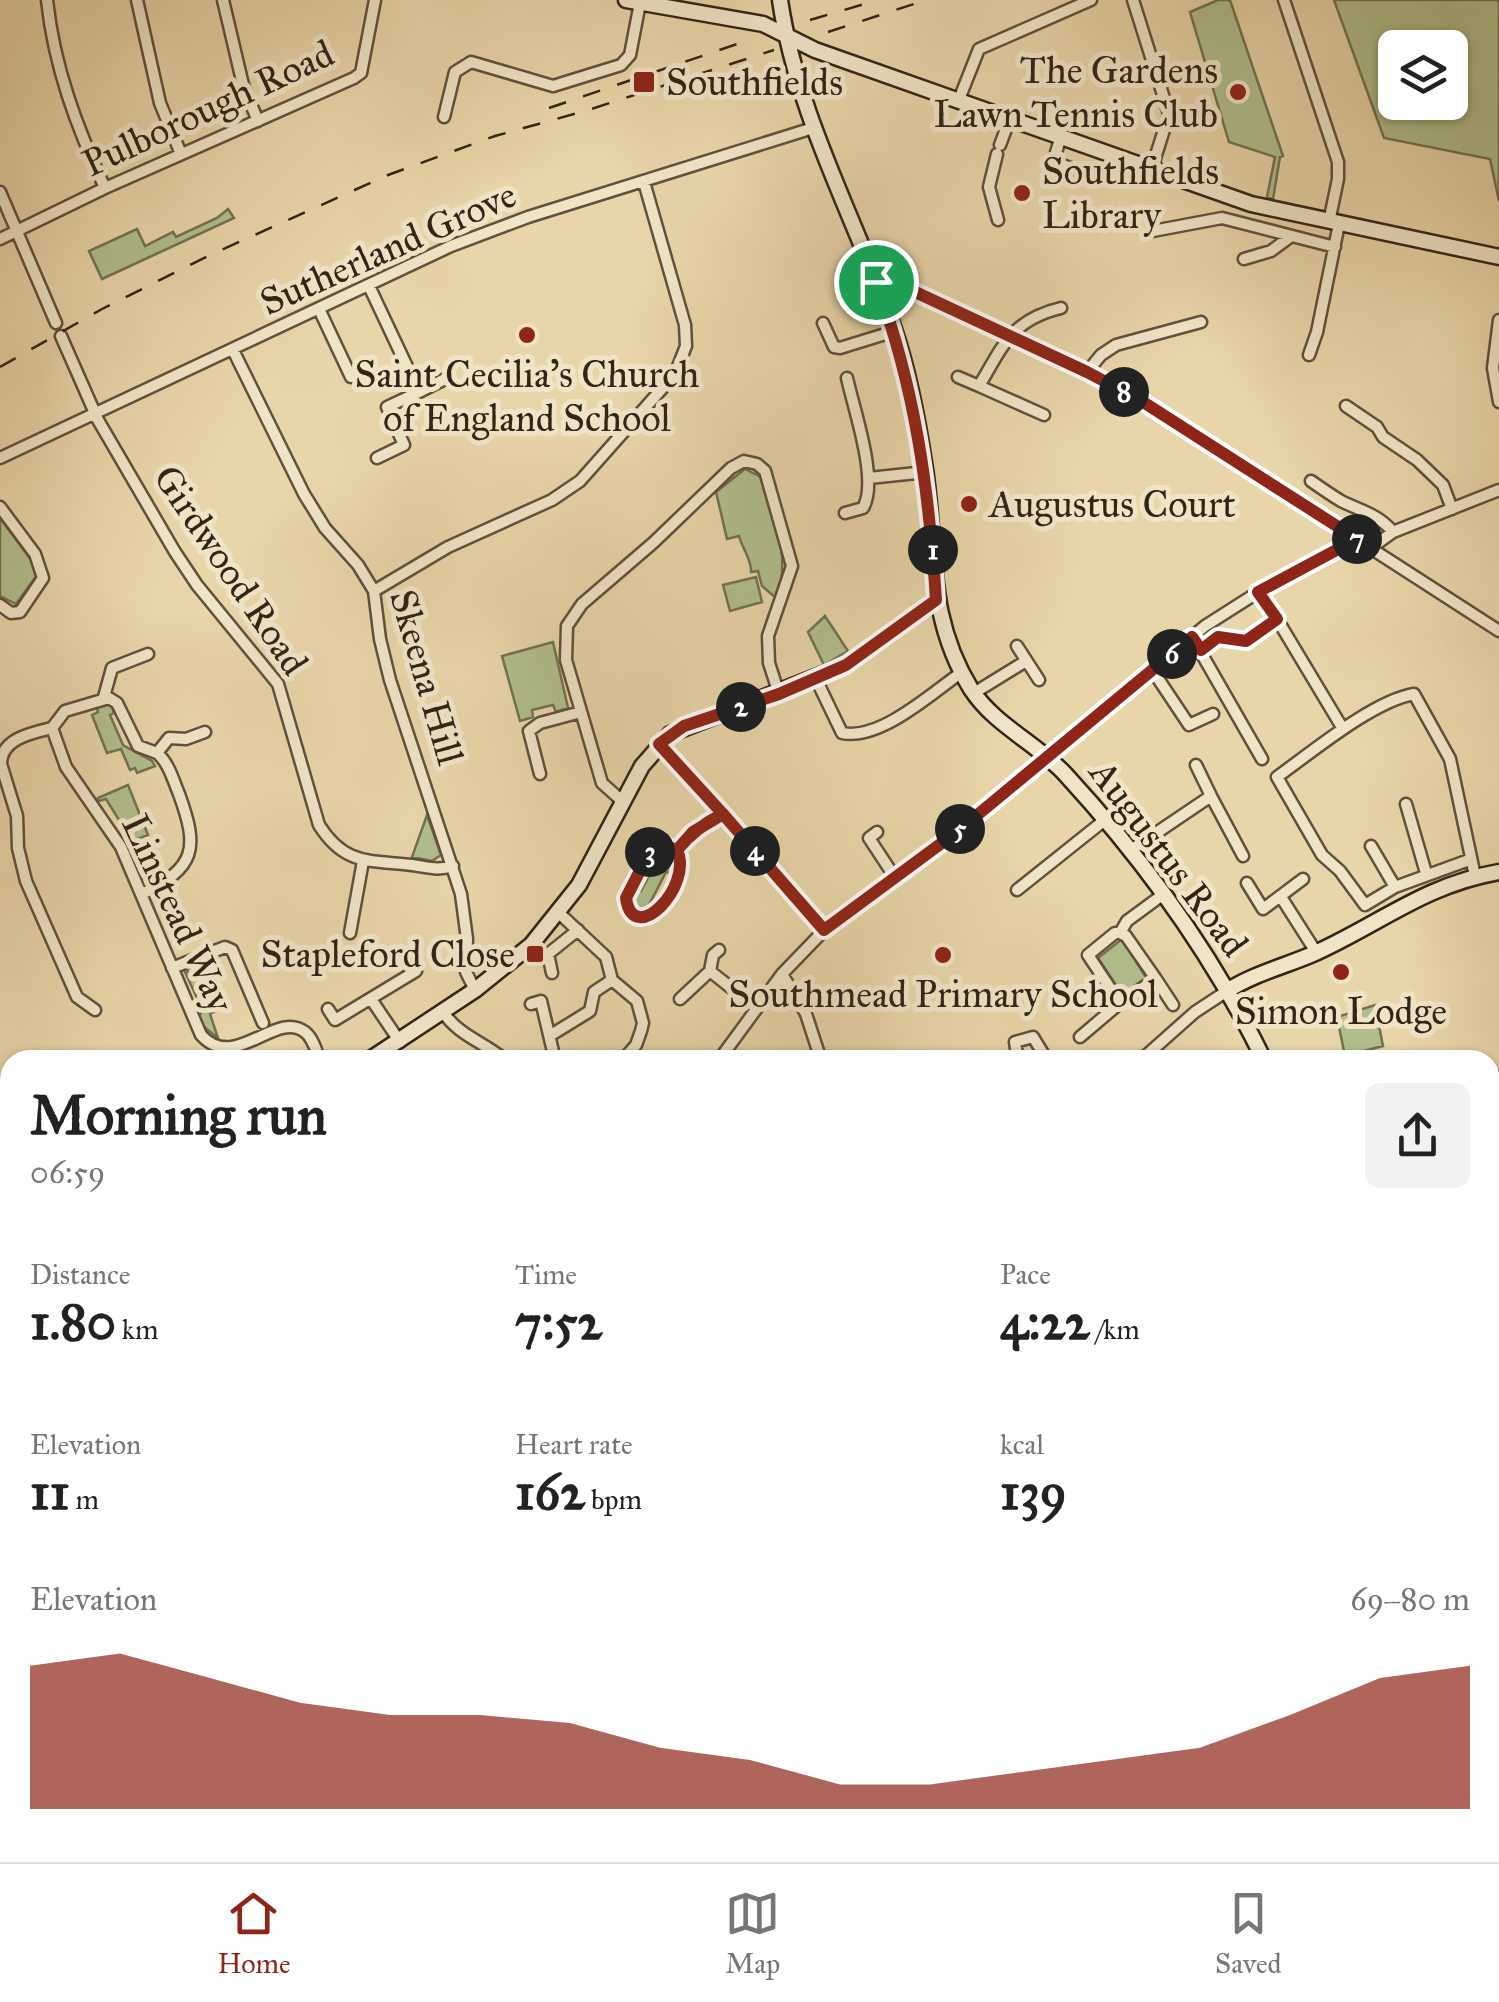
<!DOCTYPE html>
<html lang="en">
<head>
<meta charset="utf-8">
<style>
  body { margin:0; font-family:"IM FELL Great Primer",serif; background:#f2f2f2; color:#222; height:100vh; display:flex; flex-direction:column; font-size:38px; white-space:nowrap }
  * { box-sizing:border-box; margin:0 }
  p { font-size:32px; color:#767676 }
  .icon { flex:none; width:55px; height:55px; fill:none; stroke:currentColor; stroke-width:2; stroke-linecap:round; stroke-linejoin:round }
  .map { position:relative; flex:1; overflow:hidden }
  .sheet { position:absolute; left:0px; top:1050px; width:1500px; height:812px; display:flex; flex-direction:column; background:#fff; border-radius:30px 30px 0 0; box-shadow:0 2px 8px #0004 }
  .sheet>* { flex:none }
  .controls { position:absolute; left:1378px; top:30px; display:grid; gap:20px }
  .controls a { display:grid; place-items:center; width:90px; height:90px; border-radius:15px; background:#fff; box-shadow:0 2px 8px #0004; font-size:50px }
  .pin { position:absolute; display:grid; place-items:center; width:85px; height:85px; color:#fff; margin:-42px; border:5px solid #fff; border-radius:50%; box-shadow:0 2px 10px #0007 }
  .km { position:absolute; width:50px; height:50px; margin:-25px; border-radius:50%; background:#222; color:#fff; font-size:28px; line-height:50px; text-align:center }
  .round { display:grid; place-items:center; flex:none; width:105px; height:105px; border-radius:15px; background:#f2f2f2 }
  .headline { display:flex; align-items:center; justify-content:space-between; height:170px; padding:0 30px }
  h1 { font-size:55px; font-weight:700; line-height:75px }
  .metrics { display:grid; grid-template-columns:repeat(3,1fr); gap:15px; height:170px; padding:10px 30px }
  .metrics div { display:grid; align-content:center }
  .metrics b { font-size:50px; font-weight:700 }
  .metrics small { font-size:28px; font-weight:400 }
  .metrics p { font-size:28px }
  .chart { height:280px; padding:20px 30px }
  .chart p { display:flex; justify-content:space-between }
  .chart svg { width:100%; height:180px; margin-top:10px; fill:#8f2418; opacity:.7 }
  .menu { display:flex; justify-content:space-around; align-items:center; height:140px; border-top:2px solid #e0e0e0; background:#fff; font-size:28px; color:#767676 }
  .menu a { display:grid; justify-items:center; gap:5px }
  .menu .current { color:#8f2418 }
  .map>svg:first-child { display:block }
</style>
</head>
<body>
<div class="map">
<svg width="1499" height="1862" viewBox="0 0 1499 1862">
  <rect width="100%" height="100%" fill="#e8d5a9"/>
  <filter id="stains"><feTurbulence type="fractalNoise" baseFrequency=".002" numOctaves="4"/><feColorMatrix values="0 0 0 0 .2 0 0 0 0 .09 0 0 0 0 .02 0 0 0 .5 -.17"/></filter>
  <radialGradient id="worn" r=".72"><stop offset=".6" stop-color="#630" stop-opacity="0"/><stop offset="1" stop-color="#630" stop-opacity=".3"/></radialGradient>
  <!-- green -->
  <path fill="#b1be8c" stroke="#727152" stroke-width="2.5" fill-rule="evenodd" d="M1218 0H1230L1283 156 1280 157 1273 199 1267 197 1275 157 1229 142 1190 12Z
    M1334 0H1499V201L1490 159 1384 138ZM1395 48H1450V102H1395Z
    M228 209 234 218 102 279 89 251 137 229 145 246 173 232 176 237 217 218Z
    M745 469 763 478C774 519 792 558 776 598L762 586 758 571 751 572C752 560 742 548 739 536L727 539 716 492Z
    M0 518 34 564 37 575 16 604 0 596Z
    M756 577 762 602 730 611 723 585Z
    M825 616 848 651 824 665 808 632Z
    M553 642 568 708 556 712 553 705 532 710 533 717 520 721 502 656Z
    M104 703 112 707 114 713 110 715 123 745 152 761 155 766 137 773 135 768 130 770 121 749 107 753 92 715 98 712 96 705Z
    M128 785 148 835 132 841 106 799 99 801 98 798Z
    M427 815 441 855 432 861 412 857Z
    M666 849 678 859 676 873 666 872 649 905 652 913 647 915 631 908 632 891H641L657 860 650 855 657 850Z
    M1122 939 1147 979 1123 996 1098 958Z
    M197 966H201L218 1010 210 1014 218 1038 203 1026 199 1015 203 1011 185 972 188 971 190 975 199 972Z
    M1375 1005 1383 1046 1345 1056 1337 1017Z
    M1499 1527V1862H873L865 1853 1490 1852V1528Z
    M0 1709 10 1710V1852L409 1853 408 1862H0Z
    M640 1852 791 1853 801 1862H639Z"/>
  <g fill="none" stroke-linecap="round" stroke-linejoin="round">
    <!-- stream -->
    <path stroke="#6f7d71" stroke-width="2.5" d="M1490 1611 1499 1605
      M1490 1625 1499 1627
      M1237 1857 1239 1852"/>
    <!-- street casing -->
    <g stroke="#60503c" stroke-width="15">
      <path id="street" d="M47 0C54 67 77 128 105 188
        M137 0 160 103 181 154
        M223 0 243 85 258 121
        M1133 0 1169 114 1151 171
        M1284 0 1338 162V179L1329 222
        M958 102 979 49 1091 0
        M444 117 455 72 471 62 553 86 621 65 630 55 640 3
        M1060 139 1055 156 1057 163 1095 177
        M1000 145 1009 121
        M997 154 989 187 998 220
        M0 192 56 323
        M1153 231 1222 218 1335 247
        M0 239 105 188 354 78 361 73 375 0
        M1244 259 1271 251 1290 237
        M876 282 882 280 898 284 1141 400 1499 631
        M369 286 419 392 387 407 404 445 377 458
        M319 309 351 377
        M1499 320 1493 368 1499 402
        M823 323 834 347 840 348 895 331
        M61 336 98 420 175 552 197 585 278 684 319 825C345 866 370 860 412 865 428 867 437 871 453 866
        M233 350 304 494 325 528 358 565 374 591 380 639 390 680 461 894 467 939 466 972 475 990
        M1309 355 1317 332 1339 224
        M1087 372 1101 355 1116 345 1201 322
        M958 377 979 386
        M419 392 447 378
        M1346 406 1377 427 1383 437 1417 460 1443 485 1452 509
        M1044 415 979 386C1003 346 1011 320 1061 308
        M0 458 451 246 528 217 813 128
        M869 478 926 472
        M1311 481C1321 488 1331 495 1341 501 1361 511 1378 514 1393 532
        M0 507 35 554 43 578 20 612 11 613 0 605
        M845 513 863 508C879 481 854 410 847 378
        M1371 548 1393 532 1499 490
        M374 591 448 547 552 500 580 481 675 374 686 346 685 325 644 182
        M1277 619 1343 729
        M1192 637 1262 759
        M1017 646 1039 680
        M1201 650 1217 637 1246 641 1277 619 1259 591
        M1153 671 1189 725 1213 714
        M816 679 842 733C880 741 932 693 962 672
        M974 693 1026 661
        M104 697 112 668 148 654
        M52 728 65 711 109 698 117 703 138 746 157 753
        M659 743 824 930
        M1196 765 1211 796
        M540 774 529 731 540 723 581 712
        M622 801 602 783 566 660 567 626 582 604 653 543 731 468 744 461 757 464 765 471 792 566 768 636 769 663 779 694
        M1406 804 1426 873
        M877 832 869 838 894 876
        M662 845 677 850C688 872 671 896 657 913L638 917 627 906C624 887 644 854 662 845Z
        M1371 846 1395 887 1365 905 1340 871 1322 855 1277 777C1312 752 1373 701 1414 694L1450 759 1475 876
        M677 850 693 832 723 814
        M1131 850 1211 796 1243 856
        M1247 883 1263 909 1303 879
        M1395 887 1469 860
        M1017 890 1106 819
        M142 894C196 867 199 849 179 794 173 780 169 763 157 753L169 738 186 739 205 732
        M1281 897 1316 952
        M559 913 606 957 612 980 637 1001 643 1023 641 1031 636 1045 623 1060
        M350 933 363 861
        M1120 933 1126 936 1156 979 1120 1003
        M719 950 713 955 710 971 755 1007
        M172 968 225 947 232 950 263 1023
        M552 973 548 954 578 930
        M782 974 806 1014 821 1060
        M1156 979 1173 1005
        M371 999 400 1042
        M680 999 710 971
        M531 1004 541 1001 555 1060
        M328 1009 335 1020 416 971
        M95 1010 77 997 26 881 18 848 17 816 1 764C1 739 31 733 52 728L66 767 121 847 201 1035C235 1073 276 1009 305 1032 313 1038 316 1051 320 1060
        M443 1012C459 1036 484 1042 505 1060
        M551 1035 590 1011 594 992 612 980
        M1080 1037 1120 1003 1088 955 1115 933H1120L1127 921 1165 893
        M719 1060 782 974 836 918 958 831 1205 626 1274 582 1357 539
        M1018 1060 1015 1042 1033 1037 1047 1060
        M1141 1060 1195 1012 1227 991
        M1490 1103 1499 1187
        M1490 1223 1499 1208
        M1490 1408 1499 1406
        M0 1452 10 1409
        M1490 1455 1499 1454
        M0 1641 2 1660 10 1673
        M0 1836 10 1842
        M29 1852 46 1862"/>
    </g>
    <!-- secondary casing -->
    <g stroke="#322417" stroke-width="19">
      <path id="secondary" d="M626 0 763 24 815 50 1251 204 1499 257
        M780 0C797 116 856 219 894 329 909 373 918 422 925 469 937 549 926 616 971 689 995 726 1037 743 1066 775 1145 861 1213 955 1264 1060
        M1227 991C1253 974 1285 966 1313 954 1380 924 1424 885 1499 872
        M369 1060 475 990 531 945 579 885 642 766 670 734 846 665 936 600
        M1490 1080 1499 1079"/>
    </g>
    <!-- primary casing -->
    <g stroke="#322417" stroke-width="20">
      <path id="primary" d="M1490 1517H1499
        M0 1686H10
        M0 1699 10 1700"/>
    </g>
    <!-- highway casing -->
    <g stroke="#322417" stroke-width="22">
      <path id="highway" d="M0 1195 10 1203
        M803 1852 813 1862
        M837 1852 847 1862
        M855 1852 865 1862"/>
    </g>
    <!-- street -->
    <use href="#street" stroke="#f0e4c7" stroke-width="10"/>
    <!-- secondary -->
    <use href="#secondary" stroke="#f0e4c7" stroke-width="14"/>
    <!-- primary -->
    <use href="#primary" stroke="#e8d5a9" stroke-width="15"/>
    <!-- highway -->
    <use href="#highway" stroke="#e8d5a9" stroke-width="18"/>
    <!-- rail -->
    <path stroke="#322417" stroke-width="2.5" stroke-dasharray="18 18" stroke-linecap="butt" d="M810 20 878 0
      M828 32 926 0
      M549 108 740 43
      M0 367 102 309 210 255 388 175 495 136 585 111 774 50"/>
  </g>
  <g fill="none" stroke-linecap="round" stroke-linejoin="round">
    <!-- route casing -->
    <g stroke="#fff" stroke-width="20">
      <path id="route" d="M876 282C915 386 929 490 936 600L846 665 779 694 684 726 659 744 723 814 693 832 677 850 662 845 648 855 626 898C633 949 694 886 677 850 690 834 704 823 723 814L824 930 958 831 1192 637 1201 650 1218 637 1246 641 1277 619 1258 592 1357 539 1140 400 1087 372 898 284 882 280 876 282"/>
    </g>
    <!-- route -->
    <use href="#route" stroke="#8f2418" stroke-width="12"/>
  </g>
  <!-- markers -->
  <g fill="#8f2418" stroke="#f0e4c7" stroke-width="4">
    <rect x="632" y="70" width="24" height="24" rx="5"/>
    <circle cx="1238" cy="92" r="10"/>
    <circle cx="1022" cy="193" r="10"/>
    <circle cx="527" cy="335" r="10"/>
    <circle cx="969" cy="504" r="10"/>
    <rect x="525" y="944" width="20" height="20" rx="5"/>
    <circle cx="943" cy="955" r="10"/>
    <circle cx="1341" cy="972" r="10"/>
  </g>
  <g text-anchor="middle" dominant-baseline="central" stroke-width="10" stroke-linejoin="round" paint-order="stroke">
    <!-- poi labels -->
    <g font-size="38" fill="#322417" stroke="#f0e4c7" text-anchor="start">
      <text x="1218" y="70" text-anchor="end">The Gardens<tspan x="1218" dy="44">Lawn Tennis Club</tspan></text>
      <text x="666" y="82">Southfields</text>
      <text x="1042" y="171">Southfields<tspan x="1042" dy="44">Library</tspan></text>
      <text x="527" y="374" text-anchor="middle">Saint Cecilia's Church<tspan x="527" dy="44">of England School</tspan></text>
      <text x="989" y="504">Augustus Court</text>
      <text x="515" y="954" text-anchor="end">Stapleford Close</text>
      <text x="943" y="994" text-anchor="middle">Southmead Primary School</text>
      <text x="1341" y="1011" text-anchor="middle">Simon Lodge</text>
    </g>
    <!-- street labels -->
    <g font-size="38" fill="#322417" stroke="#f0e4c7">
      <text transform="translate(208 108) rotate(-25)">Pulborough Road</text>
      <text transform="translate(388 248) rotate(-24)">Sutherland Grove</text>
      <text transform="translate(231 570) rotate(56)">Girdwood Road</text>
      <text transform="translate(427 677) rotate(74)">Skeena Hill</text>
      <text transform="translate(1169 858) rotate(53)">Augustus Road</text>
      <text transform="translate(178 913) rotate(65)">Linstead Way</text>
    </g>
  </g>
  <rect width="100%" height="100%" filter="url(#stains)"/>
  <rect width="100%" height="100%" fill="url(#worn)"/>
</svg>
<div class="controls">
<a><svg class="icon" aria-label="layers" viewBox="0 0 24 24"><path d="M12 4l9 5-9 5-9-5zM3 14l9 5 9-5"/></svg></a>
</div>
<div class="pin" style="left:876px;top:282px;background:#1e9e55"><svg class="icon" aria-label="arrive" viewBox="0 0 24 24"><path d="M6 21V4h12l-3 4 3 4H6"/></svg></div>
<b class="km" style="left:933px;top:550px">1</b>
<b class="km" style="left:741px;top:707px">2</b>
<b class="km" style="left:650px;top:852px">3</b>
<b class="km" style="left:755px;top:851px">4</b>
<b class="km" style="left:960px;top:829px">5</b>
<b class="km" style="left:1172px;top:654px">6</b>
<b class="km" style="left:1357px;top:539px">7</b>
<b class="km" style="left:1124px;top:392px">8</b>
<section class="sheet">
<div class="headline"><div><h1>Morning run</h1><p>06:59</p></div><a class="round"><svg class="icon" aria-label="share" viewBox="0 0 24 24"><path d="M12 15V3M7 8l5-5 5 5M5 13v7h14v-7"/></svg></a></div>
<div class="metrics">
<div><p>Distance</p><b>1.80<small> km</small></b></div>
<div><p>Time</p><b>7:52</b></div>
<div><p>Pace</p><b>4:22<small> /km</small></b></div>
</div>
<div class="metrics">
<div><p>Elevation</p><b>11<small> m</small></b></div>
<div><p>Heart rate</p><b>162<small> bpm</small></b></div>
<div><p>kcal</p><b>139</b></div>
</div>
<div class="chart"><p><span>Elevation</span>69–80 m</p>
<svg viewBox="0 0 160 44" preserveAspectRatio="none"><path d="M0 44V9L10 6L20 12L30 18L40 21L50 21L60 23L70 29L80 32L90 38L100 38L110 35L120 32L130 29L140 21L150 12L160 9V44z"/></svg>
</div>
</section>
</div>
<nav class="menu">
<a class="current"><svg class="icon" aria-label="home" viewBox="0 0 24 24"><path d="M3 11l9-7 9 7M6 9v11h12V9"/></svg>Home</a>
<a><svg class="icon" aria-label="map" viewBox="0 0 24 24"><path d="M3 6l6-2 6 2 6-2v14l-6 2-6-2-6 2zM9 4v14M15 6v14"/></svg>Map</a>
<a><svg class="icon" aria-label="saved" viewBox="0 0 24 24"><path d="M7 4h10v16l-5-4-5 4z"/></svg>Saved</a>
</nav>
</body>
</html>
